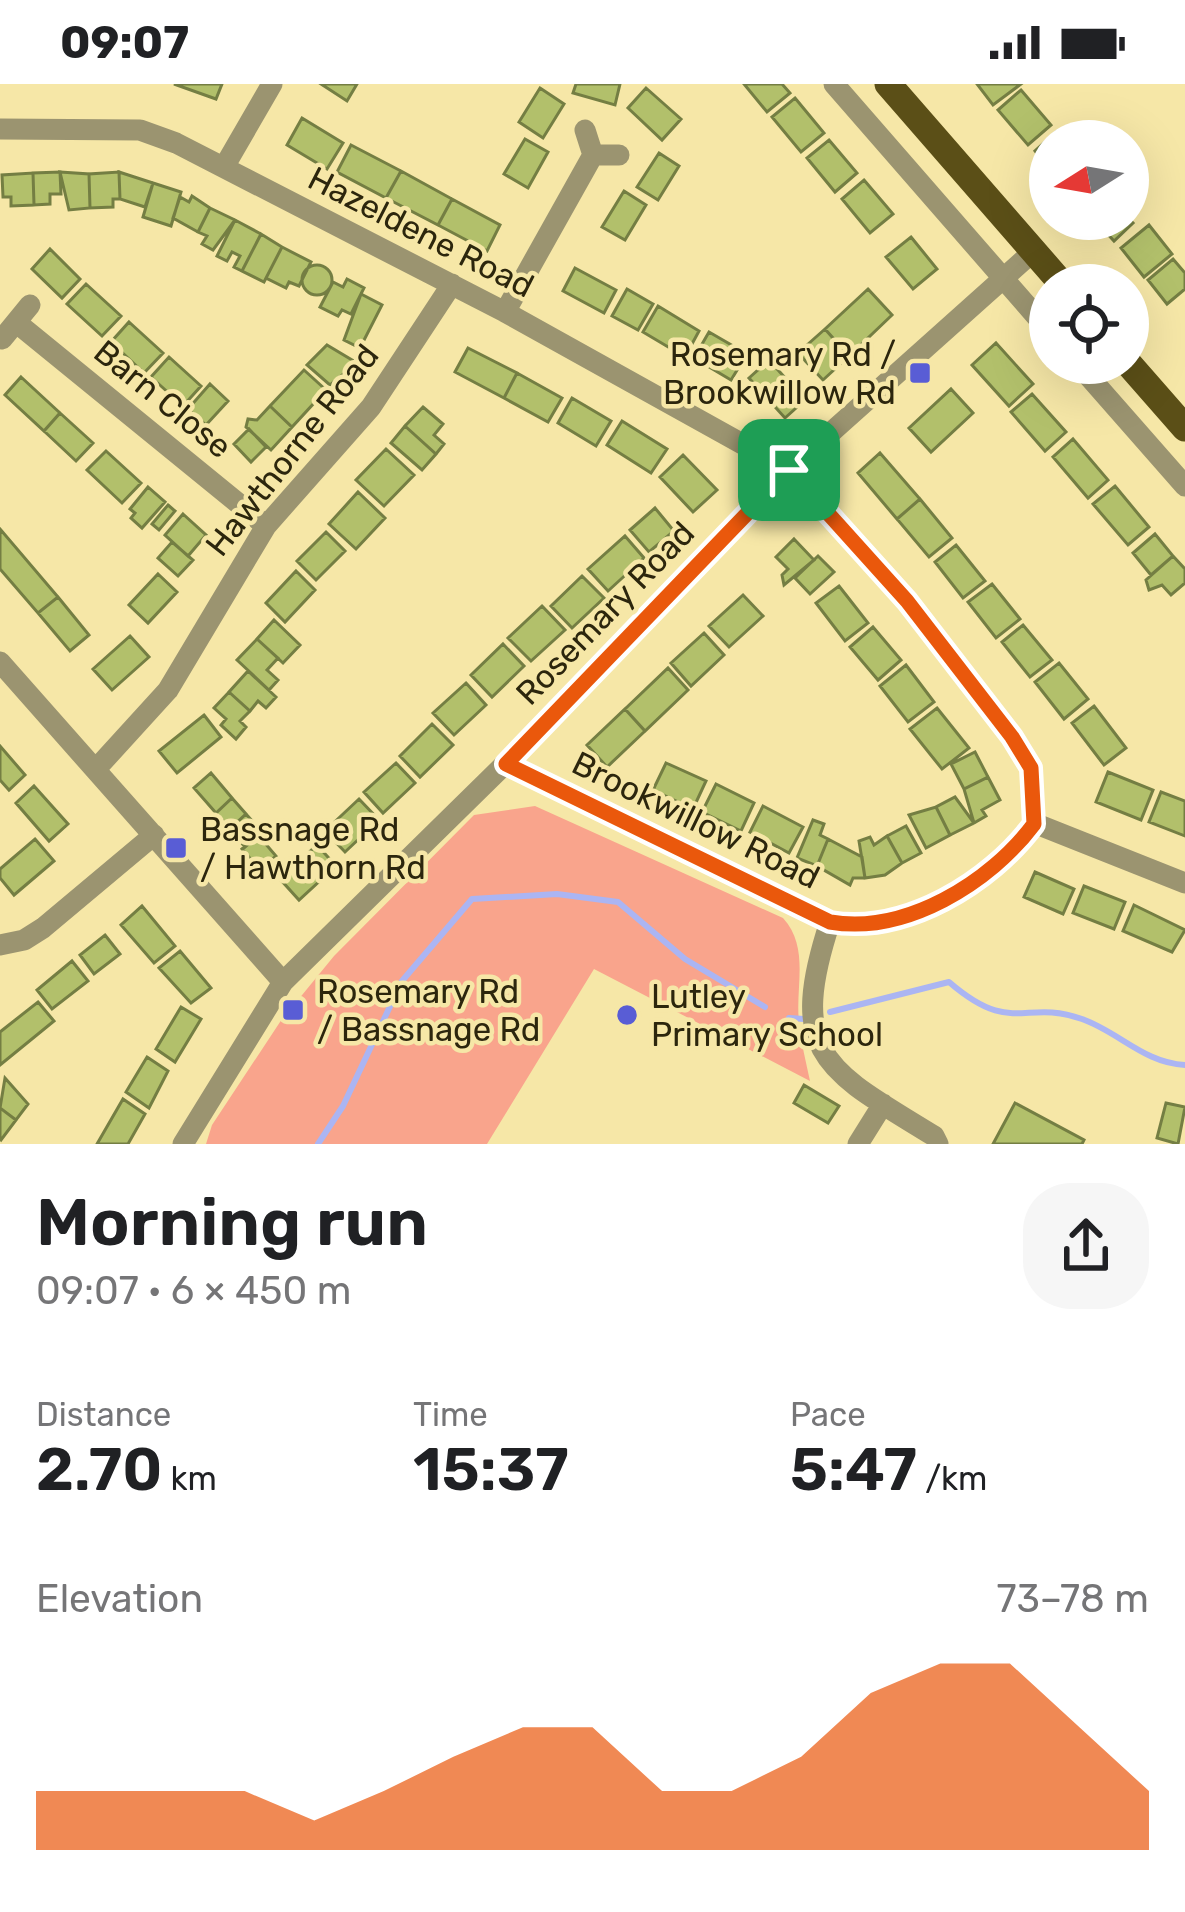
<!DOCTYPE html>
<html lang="en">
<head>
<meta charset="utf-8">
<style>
  body { margin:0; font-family:Rubik,sans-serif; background:#f6f6f6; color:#202124; height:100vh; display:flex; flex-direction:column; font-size:45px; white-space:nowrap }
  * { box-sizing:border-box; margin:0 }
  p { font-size:39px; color:#757577 }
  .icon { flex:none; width:66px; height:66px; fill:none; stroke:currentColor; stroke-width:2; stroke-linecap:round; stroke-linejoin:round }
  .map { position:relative; height:1060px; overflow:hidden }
  .drawer { display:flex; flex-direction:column; background:#fff; flex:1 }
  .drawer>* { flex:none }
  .needle { width:78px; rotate:259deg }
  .tools { position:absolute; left:1029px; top:36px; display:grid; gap:24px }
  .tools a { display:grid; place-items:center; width:120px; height:120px; border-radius:50%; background:#fff; box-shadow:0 12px 48px #0002; font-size:60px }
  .pin { position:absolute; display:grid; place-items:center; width:102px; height:102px; color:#fff; margin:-51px; border-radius:24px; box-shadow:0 6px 18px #0006 }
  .round { display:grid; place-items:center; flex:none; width:126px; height:126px; border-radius:48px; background:#f6f6f6 }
  .head { display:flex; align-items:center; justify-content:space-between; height:204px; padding:0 36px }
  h1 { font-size:66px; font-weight:600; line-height:90px }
  .figures { display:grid; grid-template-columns:repeat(3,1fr); gap:18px; height:204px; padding:12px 36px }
  .figures div { display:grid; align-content:center }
  .figures b { font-size:60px; font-weight:600 }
  .figures small { font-size:33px; font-weight:400 }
  .figures p { font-size:33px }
  .chart { height:336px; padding:24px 36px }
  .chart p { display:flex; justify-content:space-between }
  .chart svg { width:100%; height:216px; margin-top:12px; fill:#ea580c; opacity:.7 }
  .status { display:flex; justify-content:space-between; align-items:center; height:84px; padding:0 60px; background:#fff; direction:ltr }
  .status svg { height:33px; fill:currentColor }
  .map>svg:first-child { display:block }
</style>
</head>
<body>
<div class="status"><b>09:07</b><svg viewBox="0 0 49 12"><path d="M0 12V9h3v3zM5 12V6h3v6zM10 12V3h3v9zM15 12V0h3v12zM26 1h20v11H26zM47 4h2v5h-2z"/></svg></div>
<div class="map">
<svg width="1185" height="1060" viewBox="0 0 1185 1060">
  <rect width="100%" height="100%" fill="#f6e7a7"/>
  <!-- green -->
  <path fill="#f9a48c" d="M535 722 783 834C810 864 795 902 799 938 801 958 806 978 810 997L594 885 487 1060H206L212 1041 280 938 334 872 474 731Z"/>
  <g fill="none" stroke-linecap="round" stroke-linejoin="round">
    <!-- stream -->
    <path stroke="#abb5f3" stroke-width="6" d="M830 928 949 898C1013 953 1023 914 1082 935 1119 948 1144 979 1185 981
      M789 934 804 935
      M318 1060 343 1022 402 897 472 815 557 810 618 818 685 875 765 923"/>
  </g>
  <!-- building -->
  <path fill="#b2c06b" stroke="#747e43" stroke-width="3" d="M174 0H222L216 15Z
    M321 0H357L347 17Z
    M576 0H620L615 21 573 9Z
    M744 0H782L790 9 767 28Z
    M977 0H1021L993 21Z
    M540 4 564 20 543 54 519 38Z
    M646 4 681 35 662 56 628 24Z
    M1021 6 1051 41 1028 61 998 26Z
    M795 14 824 49 801 68 772 33Z
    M302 34 343 59 327 85 287 61Z
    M1056 48 1064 57H1050V85L1035 67Z
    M525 55 548 68 528 104 504 90Z
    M829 56 857 89 835 108 807 74Z
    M351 61 401 87 386 114 337 88Z
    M659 69 679 82 658 116 637 103Z
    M401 87 452 115 438 141 386 114Z
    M60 88 89 90 90 124 69 126Z
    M60 88 61 110H50V120L34 121 33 89Z
    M119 88 153 99 145 123 120 115Z
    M119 88 120 115H113V123L90 124 89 90Z
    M33 89 34 121 11 122V113H3L2 91Z
    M864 96 893 130 870 149 842 115Z
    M153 99 181 108 171 142 143 133Z
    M624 107 646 121 625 156 602 143Z
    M192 112 210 124 198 148 173 134 180 113 189 118Z
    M452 115 500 141 487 167 438 141Z
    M210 124 235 136 213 166 202 160 207 152 198 148Z
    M1128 134 1133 139 1114 157 1094 135Z
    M235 136 261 150 242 187 234 183 240 172 232 168 227 177 217 172Z
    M1149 141 1172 170 1144 193 1121 164Z
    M261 150 282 163 264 198 242 187Z
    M911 153 937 185 913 205 886 173Z
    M282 163 311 178 299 202 289 198 286 204 266 194Z
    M50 165 80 195 62 214 32 185Z
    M1173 175 1185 189V205L1167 220 1148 196Z
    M302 196a15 15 0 1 1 30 0a15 15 0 1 1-30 0Z
    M575 184 616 206 604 229 563 207Z
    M347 195 364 204 351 230 342 226 338 232 320 223 333 198 343 203Z
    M86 200 121 232 102 252 67 220Z
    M627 205 653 220 638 246 612 232Z
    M868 205 892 231 849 272 825 245Z
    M361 210 382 221 360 264 344 256Z
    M658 222 699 247 685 273 643 248Z
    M129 238 163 269 144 289 111 258Z
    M825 245 849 272 823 296 798 269Z
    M709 248 747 270 731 296 694 274Z
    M996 259 1033 300 1009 322 972 281Z
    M327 261 357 279 330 301 307 281Z
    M468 264 517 289 504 314 455 288Z
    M169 273 201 302 183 322 151 293Z
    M769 276 805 316 785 334 749 294Z
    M304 286 326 306 292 343 270 322Z
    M517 289 562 314 548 338 504 314Z
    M21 293 60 329 44 347 5 311Z
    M210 300 228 317 206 341 188 325Z
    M951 305 973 329 931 368 909 344Z
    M1032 310 1066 348 1045 367 1011 328Z
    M572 314 611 337 596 362 558 339Z
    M270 322 292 343 271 366 246 343 248 335 257 336Z
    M423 323 443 340 434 351 444 360 436 370 405 342Z
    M60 329 93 359 76 377 44 347Z
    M622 337 667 365 651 389 607 361Z
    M405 342 436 370 422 386 391 359Z
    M249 345 266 363 251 378 234 360Z
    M1073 355 1108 396 1088 414 1053 373Z
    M386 365 414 391 384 422 356 396Z
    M106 367 141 399 122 419 87 386Z
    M880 369 920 415 897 435 858 389Z
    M683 371 717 406 693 428 660 393Z
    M1115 402 1149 443 1128 461 1093 420Z
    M148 403 165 418 142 444 131 434 135 429 130 425Z
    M358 408 385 434 356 465 329 440Z
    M920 415 952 454 929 473 897 435Z
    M168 421 175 427 159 446 152 440Z
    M655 424 674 447 649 468 630 446Z
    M183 430 206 451 188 472 165 451Z
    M0 445 58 513 38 529 0 485Z
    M326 448 345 467 316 496 297 477Z
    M1155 450 1173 472 1151 491 1133 469Z
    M625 452 644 474 608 507 588 485Z
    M794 455 814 476 784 501 782 491 788 485 776 473Z
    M172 458 193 476 178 492 158 474Z
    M956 461 985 497 963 514 935 478Z
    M818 472 834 488 810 510 795 494Z
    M1173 472 1185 485V499L1171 511 1162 501 1149 506 1146 496Z
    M296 487 315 506 285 538 266 519Z
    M158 490 177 508 148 539 129 521Z
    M582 492 604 514 572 544 551 522Z
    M992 500 1020 535 996 554 968 518Z
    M839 502 868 539 845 557 816 519Z
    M743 511 763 532 729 563 709 542Z
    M58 513 89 551 70 567 38 529Z
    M542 522 565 546 531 577 508 554Z
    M274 536 300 561 283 579 257 555Z
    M1023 541 1052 576 1030 593 1002 558Z
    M873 543 901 576 878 596 850 563Z
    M704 549 724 571 691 602 671 579Z
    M130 552 149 573 112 606 93 585Z
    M257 555 278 574 267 586 278 596 269 606 237 576Z
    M503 560 524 582 492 613 471 591Z
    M1059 579 1088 615 1064 635 1035 598Z
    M906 581 934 618 908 638 880 602Z
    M668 584 688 606 645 647 625 625Z
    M248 587 276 613 266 624 258 617 250 627 229 608Z
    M466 599 486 621 454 651 433 629Z
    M229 608 250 627 240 637 246 643 236 655 221 641 226 635 214 624Z
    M1094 622 1126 664 1104 681 1072 639Z
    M937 624 969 664 942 685 910 645Z
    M625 625 645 647 607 683 587 661Z
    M204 631 221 653 177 689 159 667Z
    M432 640 453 661 420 693 400 672Z
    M0 662 25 691 9 706 0 696Z
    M975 668 988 693 964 705 951 680Z
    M396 679 415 699 383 729 364 708Z
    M666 679 706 697 693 725 653 706Z
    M1108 688 1153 706 1141 736 1096 718Z
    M211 689 232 714 216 729 194 704Z
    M988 693 1000 716 982 726 986 732 974 739 964 705Z
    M716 700 754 719 741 747 702 728Z
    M34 702 68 740 49 757 16 719Z
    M1161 708 1185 717V752L1149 738Z
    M955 713 974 739 950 751 936 723Z
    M232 714 246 730 230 745 216 729Z
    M359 715 379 736 345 768 325 747Z
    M763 722 803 743 789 769 750 748Z
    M936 723 950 751 926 764 909 731Z
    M246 730 262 748 245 763 230 745Z
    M813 736 824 740 820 751 828 755 817 782 797 774Z
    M906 742 921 769 902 779 887 752Z
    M258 751 276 772 260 786 242 765Z
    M887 752 902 779 885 791 865 794 859 757 870 753 874 761Z
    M35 755 54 777 14 811 0 794V785Z
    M828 755 862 773 865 794H853L850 801 817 782Z
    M317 761 336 782 299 816 280 795Z
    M1035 788 1074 805 1063 830 1024 813Z
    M1084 802 1125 818 1114 845 1073 829Z
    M1134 821 1185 846 1172 868 1123 847Z
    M142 822 175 862 154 879 121 841Z
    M105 851 120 870 94 890 80 871Z
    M180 867 211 904 191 919 159 884Z
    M72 877 88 897 52 925 37 906Z
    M38 918 54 937 0 981V948Z
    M181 923 201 935 175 978 156 965Z
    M147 973 168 987 149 1024 126 1008Z
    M5 994 28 1020 16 1036 0 1024Z
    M804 1001 839 1022 828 1039 794 1019Z
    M123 1015 145 1030 128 1060H97Z
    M1015 1019 1084 1056 1082 1060H993Z
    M1166 1019 1185 1023 1178 1060 1157 1054Z
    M0 1024 16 1036 1 1056 0 1055Z"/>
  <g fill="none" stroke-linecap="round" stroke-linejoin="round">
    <!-- minor -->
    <path stroke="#9b9470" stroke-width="21" d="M834 0 1050 248
      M0 45 140 46 176 59 505 228 789 386 907 517 1013 654 1031 684 1034 739C990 798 905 852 830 838L506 679
      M585 46 593 71H619
      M224 83 272 0
      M505 228 593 71
      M17 239 266 442
      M2 255 30 221
      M1077 279 1185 402
      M0 578 283 898
      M96 685 168 606 266 442 371 323 452 200
      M1034 739 1185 799
      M830 838C786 972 827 986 934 1052L938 1060
      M0 861 24 856 43 844 154 751
      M183 1060 283 898 506 679 789 386 1035 166
      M858 1060 883 1020"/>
    <!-- major -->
    <path stroke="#5b4f17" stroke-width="27" d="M888 0 1063 201
      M1128 279 1185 344"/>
  </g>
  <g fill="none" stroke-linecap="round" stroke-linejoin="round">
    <!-- route casing -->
    <g stroke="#fff" stroke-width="24">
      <path id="route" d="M789 386 907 517 1012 653 1031 684 1034 740C990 799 905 851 830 838L506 680Z"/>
    </g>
    <!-- route -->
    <use href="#route" stroke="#ea580c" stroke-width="15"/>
  </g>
  <!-- markers -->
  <g fill="#595dd5" stroke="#f6e7a7" stroke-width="4.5">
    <rect x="908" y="277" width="24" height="24" rx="6"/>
    <rect x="164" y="752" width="24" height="24" rx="6"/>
    <rect x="281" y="914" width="24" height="24" rx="6"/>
    <circle cx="627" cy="931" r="12"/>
  </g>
  <g text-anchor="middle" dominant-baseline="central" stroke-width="9" stroke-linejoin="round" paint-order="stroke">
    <!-- street labels -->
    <g font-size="33" fill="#2c260d" stroke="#f6e7a7">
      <text transform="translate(421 148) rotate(27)">Hazeldene Road</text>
      <text transform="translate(163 315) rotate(39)">Barn Close</text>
      <text transform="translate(292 366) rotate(-52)">Hawthorne Road</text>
      <text transform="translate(605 529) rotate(-46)">Rosemary Road</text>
      <text transform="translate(696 736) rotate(26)">Brookwillow Road</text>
    </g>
    <!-- poi labels -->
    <g font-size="33" fill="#2c260d" stroke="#f6e7a7" text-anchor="start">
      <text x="896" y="270" text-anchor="end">Rosemary Rd /<tspan x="896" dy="38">Brookwillow Rd</tspan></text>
      <text x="200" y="745">Bassnage Rd<tspan x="200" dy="38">/ Hawthorn Rd</tspan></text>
      <text x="317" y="907">Rosemary Rd<tspan x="317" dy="38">/ Bassnage Rd</tspan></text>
      <text x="651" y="912">Lutley<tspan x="651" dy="38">Primary School</tspan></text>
    </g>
  </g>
</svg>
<div class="tools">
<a><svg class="needle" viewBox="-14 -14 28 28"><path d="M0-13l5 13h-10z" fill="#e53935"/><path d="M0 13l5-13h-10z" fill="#757577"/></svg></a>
<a><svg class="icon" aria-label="locate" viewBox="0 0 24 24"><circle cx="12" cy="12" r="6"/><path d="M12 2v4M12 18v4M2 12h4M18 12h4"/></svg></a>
</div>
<div class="pin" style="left:789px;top:386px;background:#1e9e55"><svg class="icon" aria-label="arrive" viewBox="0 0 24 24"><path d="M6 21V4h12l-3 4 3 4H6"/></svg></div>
</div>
<section class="drawer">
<div class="head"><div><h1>Morning run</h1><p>09:07 · 6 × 450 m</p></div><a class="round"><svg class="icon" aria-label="share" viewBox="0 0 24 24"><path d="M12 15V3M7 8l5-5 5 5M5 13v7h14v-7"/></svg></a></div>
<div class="figures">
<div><p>Distance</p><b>2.70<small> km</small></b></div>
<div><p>Time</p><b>15:37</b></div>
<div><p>Pace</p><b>5:47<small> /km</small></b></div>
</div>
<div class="chart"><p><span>Elevation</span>73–78 m</p>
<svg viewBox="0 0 160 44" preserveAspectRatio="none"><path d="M0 44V32L10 32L20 32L30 32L40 38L50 32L60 25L70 19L80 19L90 32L100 32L110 25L120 12L130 6L140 6L150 19L160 32V44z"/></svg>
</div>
</section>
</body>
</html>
